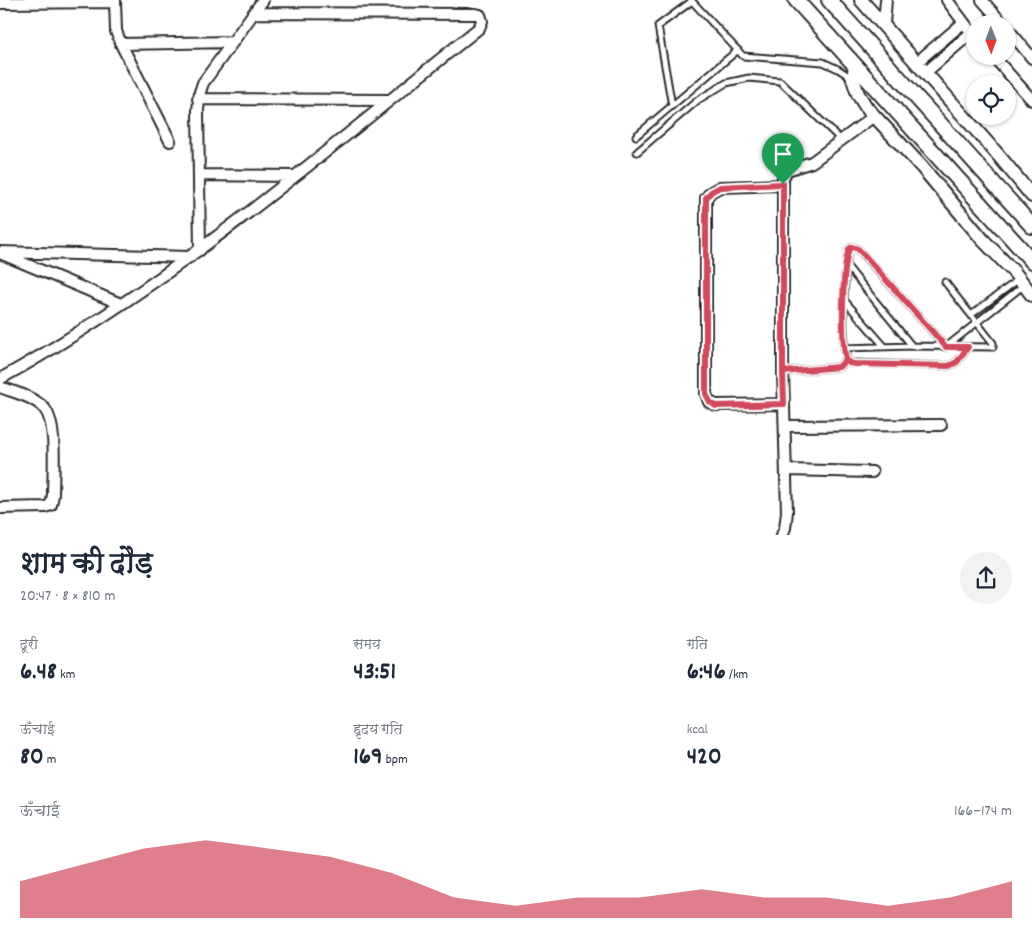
<!DOCTYPE html>
<html lang="hi">
<head>
<meta charset="utf-8">
<style>
  body { margin:0; font-family:Dekko,"Playpen Sans Deva",sans-serif; background:#f2f2f3; color:#1f2937; height:100vh; display:flex; flex-direction:column; font-size:19px; white-space:nowrap }
  * { box-sizing:border-box; margin:0 }
  p { font-size:16px; color:#747a83 }
  .icon { flex:none; width:28px; height:28px; fill:none; stroke:currentColor; stroke-width:2; stroke-linecap:round; stroke-linejoin:round }
  .map { position:relative; height:535px; overflow:hidden }
  .side { display:flex; flex-direction:column; background:#fff; flex:1 }
  .side>* { flex:none }
  .needle { width:32px; rotate:179deg }
  .tools { position:absolute; left:966px; top:15px; display:grid; gap:10px }
  .tools a { display:grid; place-items:center; width:50px; height:50px; border-radius:50%; background:#fff; box-shadow:0 1px 4px #0004; font-size:25px }
  .pin { position:absolute; display:grid; place-items:center; width:42px; height:42px; color:#fff; margin:-51px -21px; border-radius:50% 50% 50% 0; rotate:-45deg; box-shadow:0 0 5px #0007 }
  .pin .icon { rotate:45deg }
  .round { display:grid; place-items:center; flex:none; width:52px; height:52px; border-radius:26px; background:#f2f2f3 }
  .head { display:flex; align-items:center; justify-content:space-between; height:85px; padding:0 20px }
  h1 { font-size:28px; font-weight:800; line-height:38px }
  .stats { display:grid; grid-template-columns:repeat(3,1fr); gap:8px; height:85px; padding:5px 20px }
  .stats div { display:grid; align-content:center }
  .stats b { font-size:25px; font-weight:800 }
  .stats small { font-size:14px; font-weight:400 }
  .stats p { font-size:14px }
  .chart { height:140px; padding:10px 20px }
  .chart p { display:flex; justify-content:space-between }
  .chart svg { width:100%; height:90px; margin-top:5px; fill:#d1495b; opacity:.7 }
  .map>svg:first-child { display:block }
</style>
</head>
<body>
<div class="map">
<svg width="1032" height="535" viewBox="0 0 1032 535">
  <rect width="100%" height="100%" fill="#fff"/>
  <filter id="ink" filterUnits="userSpaceOnUse"><feTurbulence type="fractalNoise" baseFrequency=".02" numOctaves="2"/><feDisplacementMap in="SourceGraphic" scale="10" xChannelSelector="R" yChannelSelector="G"/><feConvolveMatrix kernelMatrix="1 2 1 2 8 2 1 2 1" color-interpolation-filters="sRGB"/></filter>
  <g filter="url(#ink)">
    <g fill="none" stroke-linecap="round" stroke-linejoin="round">
      <!-- service casing -->
      <g stroke="#2b2b2b" stroke-width="9">
        <path id="service" d="M691 0 743 56 823 62 838 69 852 78
          M672 106 658 26 692 1
          M636 136 738 50
          M637 152 698 100 726 83 749 78 780 81 841 140
          M846 265 912 346
          M844 300 885 347
          M971 315 1019 279
          M968 347 957 362 949 366 849 363C840 353 844 264 849 249L852 247 858 249 946 347 1024 285
          M844 348 912 346 993 347V343L945 282
          M783 372 839 367 846 359"/>
      </g>
      <!-- minor casing -->
      <g stroke="#2b2b2b" stroke-width="14">
        <path id="minor" d="M115 0 116 31 121 44 170 141
          M947 0 968 28
          M982 0 1003 24
          M0 3 115 2
          M884 24 886 0
          M1008 29 1032 58
          M121 44 233 42
          M993 56 1032 100
          M916 63 963 23
          M925 73 972 32
          M198 99 389 100
          M199 175 295 176
          M783 185 720 187 711 192 706 198V394L709 402 716 405 784 404
          M200 250 198 110 200 92 203 83 263 0
          M0 252 190 257
          M2 254 121 304
          M0 379C173 283 325 152 479 28L482 21 480 15 476 14 254 13
          M0 387C13 392 32 396 43 407 58 421 53 474 53 495L51 505 45 507 0 508
          M785 426 941 425
          M786 470 872 472
          M782 535 785 528 787 512 783 372V178L787 170 812 162 874 116"/>
      </g>
      <!-- tertiary casing -->
      <g stroke="#2b2b2b" stroke-width="16">
        <path id="tertiary" d="M861 0 999 156 1032 196
          M855 65 853 79 858 94 866 107 922 167 983 240 1014 272 1032 295"/>
      </g>
      <!-- secondary casing -->
      <g stroke="#2b2b2b" stroke-width="18">
        <path id="secondary" d="M796 0 1032 261
          M829 0 1032 226"/>
      </g>
      <!-- service -->
      <use href="#service" stroke="#fff" stroke-width="5"/>
      <!-- minor -->
      <use href="#minor" stroke="#fff" stroke-width="10"/>
      <!-- tertiary -->
      <use href="#tertiary" stroke="#fff" stroke-width="12"/>
      <!-- secondary -->
      <use href="#secondary" stroke="#fff" stroke-width="14"/>
    </g>
  </g>
  <g fill="none" stroke-linecap="round" stroke-linejoin="round" filter="url(#ink)">
    <!-- route casing -->
    <g stroke="#fff" stroke-width="10">
      <path id="route" d="M783 184 720 187 711 192 706 198V394L710 402 716 406 784 404 783 372 839 367 846 359C841 338 842 269 849 249L852 247 858 249 865 256 946 347H968L957 362 949 366 855 364 849 363 846 359 839 367 783 372V184"/>
    </g>
    <!-- route -->
    <use href="#route" stroke="#d1495b" stroke-width="6"/>
  </g>
</svg>
<div class="tools">
<a><svg class="needle" viewBox="-14 -14 28 28"><path d="M0-13l5 13h-10z" fill="#e53935"/><path d="M0 13l5-13h-10z" fill="#747a83"/></svg></a>
<a><svg class="icon" aria-label="locate" viewBox="0 0 24 24"><circle cx="12" cy="12" r="6"/><path d="M12 2v4M12 18v4M2 12h4M18 12h4"/></svg></a>
</div>
<div class="pin" style="left:783px;top:184px;background:#1e9e55"><svg class="icon" aria-label="arrive" viewBox="0 0 24 24"><path d="M6 21V4h12l-3 4 3 4H6"/></svg></div>
</div>
<section class="side">
<div class="head"><div><h1>शाम की दौड़</h1><p>20:47 · 8 × 810 m</p></div><a class="round"><svg class="icon" aria-label="share" viewBox="0 0 24 24"><path d="M12 15V3M7 8l5-5 5 5M5 13v7h14v-7"/></svg></a></div>
<div class="stats">
<div><p>दूरी</p><b>6.48<small> km</small></b></div>
<div><p>समय</p><b>43:51</b></div>
<div><p>गति</p><b>6:46<small> /km</small></b></div>
</div>
<div class="stats">
<div><p>ऊँचाई</p><b>80<small> m</small></b></div>
<div><p>हृदय गति</p><b>169<small> bpm</small></b></div>
<div><p>kcal</p><b>420</b></div>
</div>
<div class="chart"><p><span>ऊँचाई</span>166–174 m</p>
<svg viewBox="0 0 160 44" preserveAspectRatio="none"><path d="M0 44V26L10 18L20 10L30 6L40 10L50 14L60 22L70 34L80 38L90 34L100 34L110 30L120 34L130 34L140 38L150 34L160 26V44z"/></svg>
</div>
</section>
</body>
</html>
